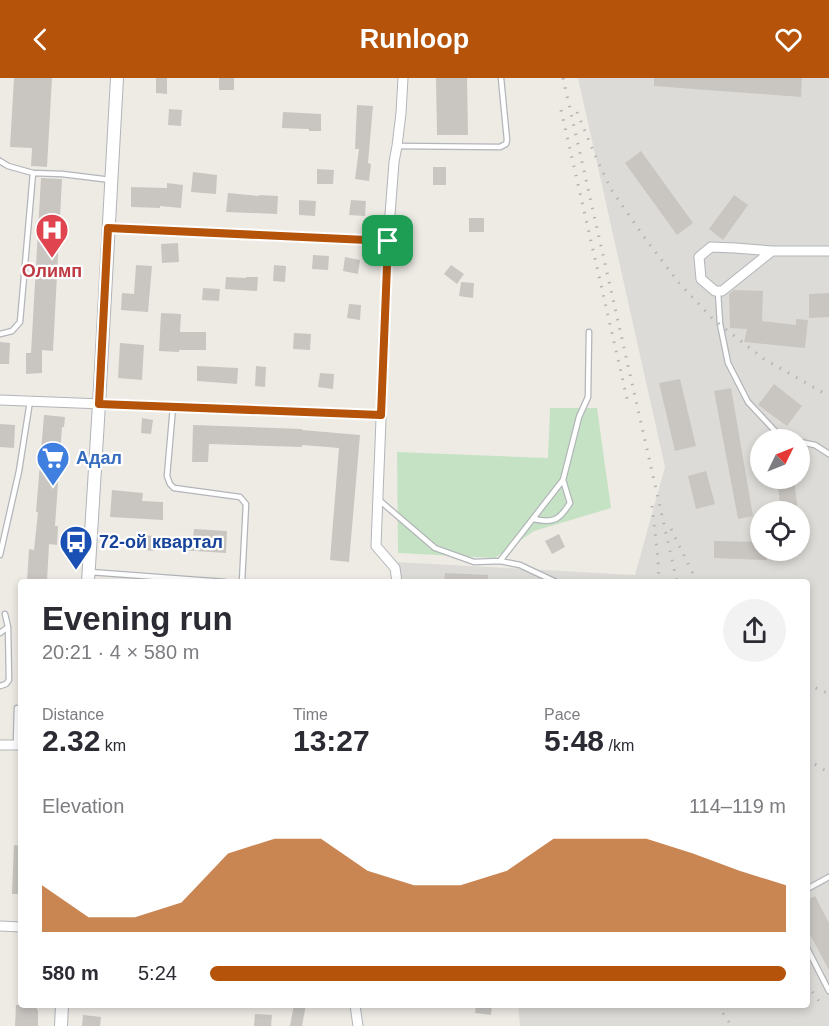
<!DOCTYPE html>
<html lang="en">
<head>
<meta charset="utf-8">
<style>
  body { margin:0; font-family:Arial,sans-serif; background:#f2f2f3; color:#2b2b33; height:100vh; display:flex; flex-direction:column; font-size:22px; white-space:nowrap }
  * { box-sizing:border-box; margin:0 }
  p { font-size:20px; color:#7c7c81 }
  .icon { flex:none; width:33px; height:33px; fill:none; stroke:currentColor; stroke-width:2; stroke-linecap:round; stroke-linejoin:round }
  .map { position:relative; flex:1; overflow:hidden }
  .side { position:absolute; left:18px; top:501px; width:792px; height:429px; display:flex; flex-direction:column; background:#fff; border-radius:6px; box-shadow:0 3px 9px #0003 }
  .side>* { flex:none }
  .needle { width:39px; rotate:47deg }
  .buttons { position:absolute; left:750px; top:351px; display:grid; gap:12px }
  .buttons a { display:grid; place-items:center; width:60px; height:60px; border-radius:50%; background:#fff; box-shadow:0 3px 9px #0003; font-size:30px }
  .pin { position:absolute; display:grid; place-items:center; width:51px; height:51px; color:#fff; margin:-26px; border-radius:12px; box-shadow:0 3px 9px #0006 }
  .round { display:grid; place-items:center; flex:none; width:63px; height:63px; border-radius:32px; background:#f2f2f3 }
  .overview { display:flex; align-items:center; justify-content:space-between; height:102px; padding:0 24px }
  h1 { font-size:33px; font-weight:700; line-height:45px }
  .metrics { display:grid; grid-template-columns:repeat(3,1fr); gap:9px; height:102px; padding:6px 24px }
  .metrics div { display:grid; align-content:center }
  .metrics b { font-size:30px; font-weight:700 }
  .metrics small { font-size:16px; font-weight:400 }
  .metrics p { font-size:16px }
  .chart { height:168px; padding:12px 24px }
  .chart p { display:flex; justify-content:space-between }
  .chart svg { width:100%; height:108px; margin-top:6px; fill:#b45309; opacity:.7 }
  ul { padding:0 24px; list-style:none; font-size:20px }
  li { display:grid; grid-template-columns:96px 72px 1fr; align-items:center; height:45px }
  li i { height:15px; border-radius:8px; background:#b45309 }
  header { display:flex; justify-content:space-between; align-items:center; height:78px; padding:0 24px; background:#b45309; color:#fff; font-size:27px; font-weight:700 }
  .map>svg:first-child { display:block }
</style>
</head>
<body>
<header><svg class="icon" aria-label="back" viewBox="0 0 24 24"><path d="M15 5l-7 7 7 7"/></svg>Runloop<svg class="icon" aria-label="heart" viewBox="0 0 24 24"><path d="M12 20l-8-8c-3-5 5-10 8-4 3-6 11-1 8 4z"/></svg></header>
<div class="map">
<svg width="829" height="948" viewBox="0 0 829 948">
  <rect width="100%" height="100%" fill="#eeebe5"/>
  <!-- industrial -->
  <path fill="#dddbd7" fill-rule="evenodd" d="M578 0H829V948H520L518 927H807V504H395L396 484 635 497 665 389ZM760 362H800V400H760ZM760 434H800V472H760Z"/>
  <!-- green -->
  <path fill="#c5e3c4" d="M550 330H597L611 430 534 453 495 480 398 475 397 374 548 380Z"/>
  <!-- building -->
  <path fill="#c9c6c2" d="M14 0H52L47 89 31 88 32 70 10 69Z
    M156 0H167V16L156 15Z
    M219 0H234V12H219Z
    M436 0H467L468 57H437Z
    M654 0H802L801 19 654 8Z
    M357 27 373 28 368 85 371 86 369 103 355 101 359 71H355Z
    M169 31 182 32 181 48 168 47Z
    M283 34 321 36V53H309V51L282 50Z
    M641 73 693 145 677 157 625 85Z
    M433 89H446V107H433Z
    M317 91 334 92 333 106H317Z
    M193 94 217 97 216 116 191 114Z
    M41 100 62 101 53 273 42 272V295L26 296V275H31Z
    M167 105 183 107 181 130 160 128V130L131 129V109L167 110Z
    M228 115 259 118V117L278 118 277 136 226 134Z
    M734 117 748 127 723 162 709 151Z
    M299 122 316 123 315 138 299 137Z
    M351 122 366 123 365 138 349 137Z
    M469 140H484V154H469Z
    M178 165 179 184 162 185 161 166Z
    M313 177 329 178 328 192 312 191Z
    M345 179 360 182 358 196 343 193Z
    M136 187 152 188 148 234 121 232 122 215 134 216Z
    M274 187 286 188 285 204 273 203Z
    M451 187 464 196 457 206 444 196Z
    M226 199 246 200V199H258L257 213 225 211Z
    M461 204 474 205 473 220 459 218Z
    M203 210 220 211 219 223 202 222Z
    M734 212 763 213 762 243 796 247V241L808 242 805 270 744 264 747 251 730 250 729 216Z
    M829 215V239L809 240V216Z
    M349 226 361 227 360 242 347 240Z
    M161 235 181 236 180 254H206V272H179V274L159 273Z
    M294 255 311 256 310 272 293 271Z
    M0 264 10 265 9 286H0Z
    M120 265 144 267 142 302 118 300Z
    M197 288 238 290 237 306 197 303Z
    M256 288 266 289 265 309 255 308Z
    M320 295 334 296 333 311 318 309Z
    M680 301 696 368 675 373 659 305Z
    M774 306 802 328 787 348 758 327Z
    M731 310 753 438 738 441 714 313Z
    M44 337 65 339 64 349H62L55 448H58L57 467 49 466 47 504H27L29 471 34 472 38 434H36Z
    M142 340 153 342 151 356 141 355Z
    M0 346 15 347 14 370 0 369Z
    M193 347 302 351V352L360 357 349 484 330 482 339 370 302 367V369L209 366 208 384H192Z
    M706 393 715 426 696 431 688 398Z
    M777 400H794L798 434H781Z
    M112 412 143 415 142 423 163 424V442L110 439Z
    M194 451 227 453 226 475 180 472 181 459 193 460Z
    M559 456 565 469 552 476 545 463Z
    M142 457 155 458 154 473 142 472Z
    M714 463 760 464V472H767V482L714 480Z
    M445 495 488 497V504H444Z
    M14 767 21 768V816H12Z
    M815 818 829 845V892L807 851V822Z
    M16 927H37V932H38V948H15Z
    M294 927H306L302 948H290Z
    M476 927H492L491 937 475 935Z
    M255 936 272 937 271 948H254Z
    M83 937 101 939 100 948H82Z"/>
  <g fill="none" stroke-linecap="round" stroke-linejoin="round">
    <!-- lane casing -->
    <g stroke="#b2b5b9" stroke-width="7">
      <path id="lane" d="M397 68 500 69 506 66 507 62 501 0
        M0 83 8 88 33 95 20 244 12 253 0 256
        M33 95 62 96 111 102
        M718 214 720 246 728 285 748 324 776 354 794 362
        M173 329 167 398 170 406 174 410 240 419 246 426 242 504
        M800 364 815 367 829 376
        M379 422 435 470 474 484 500 483 520 487 556 504
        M534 441C554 446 560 441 570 425L563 402
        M0 477 19 393 30 323
        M500 483 563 402 579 339 588 319 589 254
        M90 494 225 504
        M0 555 8 549
        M0 608 6 606 9 602 8 549 5 536
        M16 666 17 630
        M807 811 829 799
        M807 870 829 913"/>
    </g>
    <!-- street casing -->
    <g stroke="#b2b5b9" stroke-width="11">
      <path id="street" d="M108 150 388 163
        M772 173 722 213H715L701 201 699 179 711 169 735 170 772 173H829
        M0 322 381 337
        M397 504 395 490 376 468 388 163 394 84 397 68 401 35 403 0
        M0 667H21
        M0 848 21 849
        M355 927 358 948"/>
    </g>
    <!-- secondary casing -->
    <g stroke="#b1b4b8" stroke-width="14">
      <path id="secondary" d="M88 504 99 326 117 0
        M61 948 62 927"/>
    </g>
    <!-- lane -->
    <use href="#lane" stroke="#fff" stroke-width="4.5"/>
    <!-- street -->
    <use href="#street" stroke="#fff" stroke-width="9"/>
    <!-- secondary -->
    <use href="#secondary" stroke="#fff" stroke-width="12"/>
    <!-- rail -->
    <path stroke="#b3b4b4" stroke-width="3" stroke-dasharray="1.5 8" stroke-linecap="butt" d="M563 0 677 504
      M561 32 628 325
      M577 34 598 84 611 111 642 156 678 204 714 242 764 281 829 318
      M652 428 658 481 659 504
      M671 451 697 504
      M807 606 829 616
      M807 681 829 695
      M807 906 819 923
      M718 927 726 940 732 948"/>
  </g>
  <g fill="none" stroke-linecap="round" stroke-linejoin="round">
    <!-- route casing -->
    <g stroke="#fff" stroke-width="12">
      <path id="route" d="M108 150 388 163 381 337 99 326Z"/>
    </g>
    <!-- route -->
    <use href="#route" stroke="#b45309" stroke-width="8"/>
  </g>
  <!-- icons -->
  <defs>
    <g id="hospital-pin" transform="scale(1.725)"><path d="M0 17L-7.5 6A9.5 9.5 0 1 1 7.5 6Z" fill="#e0444e" stroke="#fff"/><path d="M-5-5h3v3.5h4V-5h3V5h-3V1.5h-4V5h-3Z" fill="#fff"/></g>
    <g id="supermarket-pin" transform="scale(1.725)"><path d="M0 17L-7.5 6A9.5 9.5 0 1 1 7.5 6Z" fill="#3f7fe0" stroke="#fff"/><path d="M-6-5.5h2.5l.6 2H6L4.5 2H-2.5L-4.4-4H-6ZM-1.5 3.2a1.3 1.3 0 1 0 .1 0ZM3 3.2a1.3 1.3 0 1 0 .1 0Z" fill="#fff"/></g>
    <g id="bus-pin" transform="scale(1.725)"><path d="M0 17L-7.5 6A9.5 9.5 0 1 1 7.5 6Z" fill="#1a4fb4" stroke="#fff"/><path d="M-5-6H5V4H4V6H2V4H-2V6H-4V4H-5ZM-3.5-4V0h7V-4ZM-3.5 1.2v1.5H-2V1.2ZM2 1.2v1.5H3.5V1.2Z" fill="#fff"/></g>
  </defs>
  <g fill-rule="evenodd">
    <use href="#hospital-pin" x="52" y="152"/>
    <use href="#supermarket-pin" x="53" y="380"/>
    <use href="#bus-pin" x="76" y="464"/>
  </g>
  <g text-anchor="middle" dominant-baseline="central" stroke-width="4.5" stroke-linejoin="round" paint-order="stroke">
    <!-- health labels -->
    <g font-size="18" font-weight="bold" fill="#be3a42" stroke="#fff">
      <text x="52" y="193">Олимп</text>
    </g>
    <!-- shop labels -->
    <g font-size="18" font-weight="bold" fill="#366cbe" stroke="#fff" text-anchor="start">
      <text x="76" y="380">Адал</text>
    </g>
    <!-- transit labels -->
    <g font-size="18" font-weight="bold" fill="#164399" stroke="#fff" text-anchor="start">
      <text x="99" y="464">72-ой квартал</text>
    </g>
  </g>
</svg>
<div class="buttons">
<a><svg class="needle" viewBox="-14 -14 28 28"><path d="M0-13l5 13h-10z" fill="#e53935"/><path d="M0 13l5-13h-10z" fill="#7c7c81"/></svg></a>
<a><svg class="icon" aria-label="locate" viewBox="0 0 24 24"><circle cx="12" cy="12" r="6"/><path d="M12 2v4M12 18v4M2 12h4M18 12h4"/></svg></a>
</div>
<div class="pin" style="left:388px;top:163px;background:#1e9e55"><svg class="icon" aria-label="arrive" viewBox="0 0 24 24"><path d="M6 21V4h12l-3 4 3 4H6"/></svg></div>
<section class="side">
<div class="overview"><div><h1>Evening run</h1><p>20:21 · 4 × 580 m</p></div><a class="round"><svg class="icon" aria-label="share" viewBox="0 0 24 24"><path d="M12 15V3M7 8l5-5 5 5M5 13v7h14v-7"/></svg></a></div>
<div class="metrics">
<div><p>Distance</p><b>2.32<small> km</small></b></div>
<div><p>Time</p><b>13:27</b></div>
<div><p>Pace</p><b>5:48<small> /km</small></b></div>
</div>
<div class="chart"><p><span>Elevation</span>114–119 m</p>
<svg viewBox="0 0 160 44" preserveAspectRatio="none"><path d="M0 44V25L10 38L20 38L30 32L40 12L50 6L60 6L70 19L80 25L90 25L100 19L110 6L120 6L130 6L140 12L150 19L160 25V44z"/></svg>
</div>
<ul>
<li><b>580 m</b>5:24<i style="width:100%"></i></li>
</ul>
</section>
</div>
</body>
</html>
